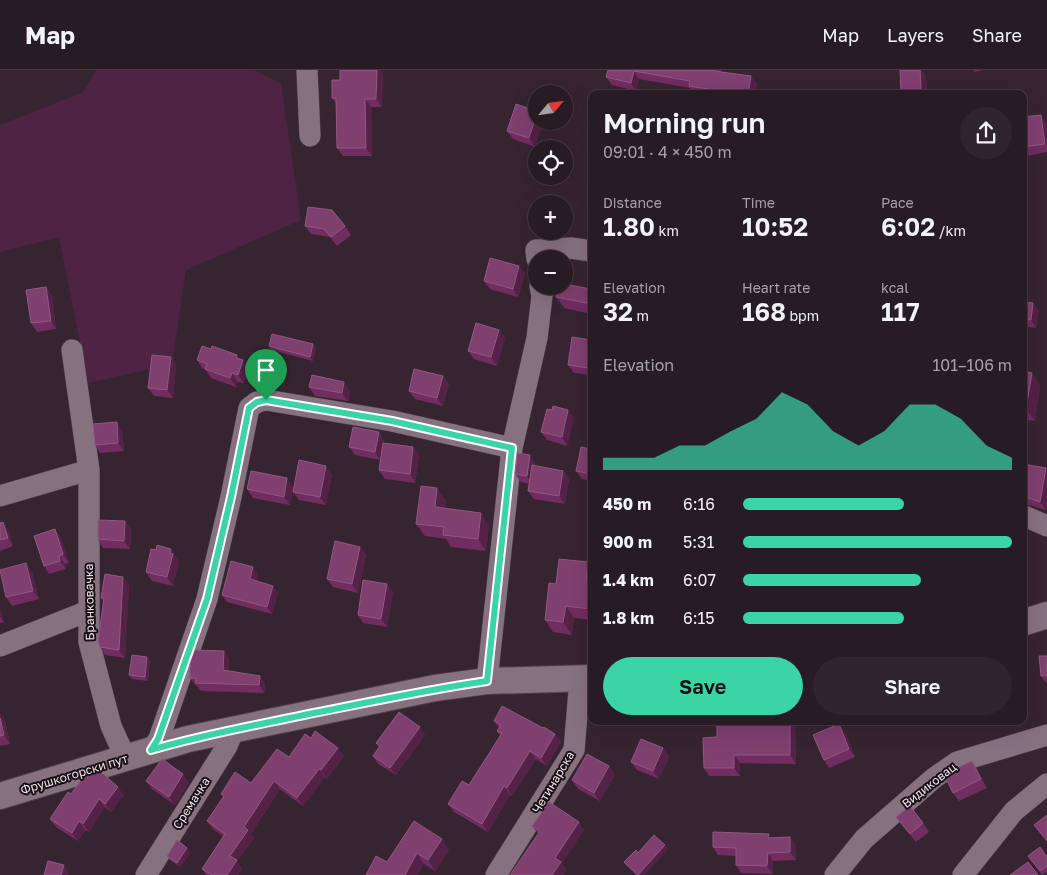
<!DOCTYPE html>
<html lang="en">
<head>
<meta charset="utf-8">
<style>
  body { margin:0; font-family:"Golos Text",sans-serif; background:#30252c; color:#f1f3f6; height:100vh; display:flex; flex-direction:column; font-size:19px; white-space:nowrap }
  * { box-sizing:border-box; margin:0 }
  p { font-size:16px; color:#a5a1a6 }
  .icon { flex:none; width:28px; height:28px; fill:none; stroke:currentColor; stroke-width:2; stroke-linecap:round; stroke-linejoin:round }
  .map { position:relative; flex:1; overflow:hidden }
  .drawer { position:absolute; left:588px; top:20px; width:439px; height:635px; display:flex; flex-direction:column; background:#281c24; border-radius:10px; box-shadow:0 5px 20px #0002,0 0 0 1px #443a41 }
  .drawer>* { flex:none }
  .needle { width:32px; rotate:61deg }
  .tools { position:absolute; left:528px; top:15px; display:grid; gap:10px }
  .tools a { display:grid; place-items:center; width:45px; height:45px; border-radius:50%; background:#281c24; box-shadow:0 5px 20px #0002,0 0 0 1px #443a41; font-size:25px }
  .pin { position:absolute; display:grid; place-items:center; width:42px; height:42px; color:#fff; margin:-51px -21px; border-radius:50% 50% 50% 0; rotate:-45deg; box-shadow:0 0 5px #0007 }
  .pin .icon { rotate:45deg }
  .round { display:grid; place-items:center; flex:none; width:52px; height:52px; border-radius:26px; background:#30252c }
  .head { display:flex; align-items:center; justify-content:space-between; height:85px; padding:0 15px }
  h1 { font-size:28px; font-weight:600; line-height:38px }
  .stats { display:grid; grid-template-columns:repeat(3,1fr); gap:8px; height:85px; padding:5px 15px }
  .stats div { display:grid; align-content:center }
  .stats b { font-size:25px; font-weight:600 }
  .stats small { font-size:14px; font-weight:400 }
  .stats p { font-size:14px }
  .chart { height:140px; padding:10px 15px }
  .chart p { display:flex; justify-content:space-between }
  .chart svg { width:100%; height:90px; margin-top:5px; fill:#3ad4a5; opacity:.7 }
  .primary-button { display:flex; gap:10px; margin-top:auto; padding:10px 15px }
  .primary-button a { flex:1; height:58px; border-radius:30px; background:#3ad4a5; color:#111; font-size:20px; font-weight:600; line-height:58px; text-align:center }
  .primary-button a+a { background:#30252c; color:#f1f3f6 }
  ul { padding:0 15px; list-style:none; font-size:16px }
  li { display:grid; grid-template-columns:80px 60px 1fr; align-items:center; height:38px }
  li i { height:12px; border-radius:6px; background:#3ad4a5 }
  header { display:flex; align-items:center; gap:30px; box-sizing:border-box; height:70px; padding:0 25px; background:#281c24; border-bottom:1px solid #443a41 }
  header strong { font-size:24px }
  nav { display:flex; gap:28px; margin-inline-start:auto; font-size:18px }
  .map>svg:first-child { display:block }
</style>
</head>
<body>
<header>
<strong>Map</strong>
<nav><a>Map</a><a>Layers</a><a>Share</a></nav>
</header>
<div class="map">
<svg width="1047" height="805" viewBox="0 0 1047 805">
  <rect width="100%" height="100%" fill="#362530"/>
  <!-- green -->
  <path fill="#4f2343" d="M96 0H254L281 14 301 150 186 200 172 294 88 313 59 167 0 182V55L83 22Z"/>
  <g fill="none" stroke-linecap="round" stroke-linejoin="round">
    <!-- minor casing -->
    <g stroke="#4f414a" stroke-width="22">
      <path id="minor" d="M307 0 310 66
        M537 189 536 180 571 178 591 181
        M72 280 89 400V572L111 656 126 689
        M0 426 89 400
        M1022 445 1047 456
        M0 576 88 541
        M487 611 512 378 537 268 542 226 540 216
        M151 680 159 669 207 529 231 427 249 338 257 332 266 330 392 351 512 378
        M146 805 227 676 234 659
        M496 805 574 680 580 609
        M835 805 864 769 934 708 957 692 1047 665
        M963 805 1014 741 1047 714"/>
    </g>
    <!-- tertiary casing -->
    <g stroke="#4f414a" stroke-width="28">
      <path id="tertiary" d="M1022 553 1047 545
        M0 726 188 669 435 618 487 611 591 608"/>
    </g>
    <!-- minor -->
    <use href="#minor" stroke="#86717f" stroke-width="21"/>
    <!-- tertiary -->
    <use href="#tertiary" stroke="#86717f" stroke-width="26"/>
  </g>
  <!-- wall -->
  <path fill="#712c60" d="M340 0H380L383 4 382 37H371L372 86H343L337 78 336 33 332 28 340 10Z
    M608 0H721V2L751 6 757 14 755 24H694L690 18 639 9 636 21 612 15 606 7Z
    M900 0H921L926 7 927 24H903L901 21Z
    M973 0H983L975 2Z
    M516 34 535 77 513 69 507 61Z
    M1022 47 1047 53V82L1026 86 1022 81Z
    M305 156H345L351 165 337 176 330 167 311 164Z
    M519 196 525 204 518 227 490 219 484 211Z
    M46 217 52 226 56 259 37 262 31 253Z
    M591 219V244L564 238 556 227Z
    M1022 232 1039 241 1036 258 1022 256Z
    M499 260 505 268 497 296 474 289 468 281Z
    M591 270V305L574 303 568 295Z
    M313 274 316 278 313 291 272 280 269 276Z
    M171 287 176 295 173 328 154 326 148 318Z
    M240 289 249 299 244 313 238 312 236 317 211 308 205 299H203L197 290Z
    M1022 301 1040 315 1035 351 1022 349Z
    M443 306 449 314 443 336 415 329 409 321Z
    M309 317 350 321 348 331 315 326Z
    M552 340 574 348 567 376 547 370 541 362Z
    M122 361 124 381 100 383 95 375Z
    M379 362 384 371V373L413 377 419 385 415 413 385 409 379 400 380 390 355 385 349 377Z
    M591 379V411L582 409 576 401Z
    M536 394V396L563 401 569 409 565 434 534 429 528 421 529 414 521 412 515 404Z
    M1022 394 1046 398 1047 400V435L1046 440 1022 433Z
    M332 404 326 435 299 430 293 422Z
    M293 417 290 435 253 428 247 419Z
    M446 430 445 438 489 455 486 481 451 477 446 469 425 466 416 454Z
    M125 451 131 460 130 479 103 478 98 469Z
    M0 453 9 461 13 476 0 481Z
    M61 468 69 493 65 494 66 499 49 504 44 496Z
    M360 477 366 485 358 523 333 517 327 509Z
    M171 479 179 492 173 516 152 511 146 502 156 480Z
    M588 492 591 497V550L574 548 572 565 553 562 545 550 556 514Z
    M32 502 39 529 12 536 6 527Z
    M258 504 256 511 278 523 272 544 227 532 222 525Z
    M123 507 129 515 125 588 105 585 100 577 104 531 101 528Z
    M387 514 393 522 387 557 363 553 358 545Z
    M0 539 4 552 0 553Z
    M1047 586V614L1041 606Z
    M147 587 150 591 148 611 132 609 129 605Z
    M229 589V601L260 606 265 614 264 623 201 621 197 616 195 615 190 608Z
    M0 644 5 651 10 674 0 676Z
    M494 651 543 658 555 664 561 672 547 696 536 689 512 726 510 725 488 762 454 742 448 734 469 715 500 666 497 661 499 658Z
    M795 651 796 694 740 693V706H709L704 698 717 667 760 653Z
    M868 651H887L886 655Z
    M845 662 855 687 829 698 824 690Z
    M425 665 396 705 378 694 373 686 379 677 376 673Z
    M311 668 344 686 327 709 325 707 303 736 280 719 251 764 254 768 237 791 242 799 238 805H206L202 799 223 766 213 759 207 751 224 727 221 724 251 713 289 687Z
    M663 678 669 687 659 709 637 700 631 692Z
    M609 696 615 705 600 731 578 719 572 710Z
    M977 699 987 718 959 731 953 723Z
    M146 711 189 713 175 735 152 719Z
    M71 724 124 725 111 742 105 737 89 762 85 760 78 771 56 757 50 749Z
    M896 747 923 753 929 762 916 772Z
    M414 751 449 780 435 801 424 794 387 792Z
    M579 752 584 760 562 793 567 800 532 756Z
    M771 768 795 775 796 790 773 791V804L741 803 736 795V786L718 785 713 777Z
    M665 775 668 779 644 805H636L627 796 624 792 638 783Z
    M190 783 180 797 170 790 167 786Z
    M1028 786 1047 787V802L1042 805Z"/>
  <!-- shaded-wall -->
  <path fill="#542147" d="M377 0H380L383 4 382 37 376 29Z
    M920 0 926 7 927 24H924L921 20Z
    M634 1 639 9 636 21 631 13Z
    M751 6 757 14 755 24H748Z
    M365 29 371 37 372 86 366 78Z
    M1041 45 1047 53V76L1045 74Z
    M536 47V51H544L535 77 529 68Z
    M519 196 525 204 518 227 513 219Z
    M46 217 52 226 56 259 51 251Z
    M1033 233 1039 241 1036 258 1031 250Z
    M499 260 505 268 497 296 491 287Z
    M313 274 316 278 313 291 310 287Z
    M591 282V301L589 298Z
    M237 285 242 292 243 290 249 299 244 313 238 305 236 288Z
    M171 287 176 295 173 328 167 320Z
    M232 303 238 312 236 317 230 308Z
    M1032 303 1040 315 1035 351 1026 339Z
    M443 306 449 314 443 336 437 328Z
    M344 312 350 321 348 331 342 323Z
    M568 340 574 348 567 376 562 367Z
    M117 352 122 361 124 381 118 373Z
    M379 362 384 371 380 390 375 382Z
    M413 377 419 385 415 413 410 404Z
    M530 385 536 394 533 414 527 406Z
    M326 396 332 404 326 435 320 427Z
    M1046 398 1047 400V435L1046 440 1040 432Z
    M563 401 569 409 565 434 559 426Z
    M287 408 293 417 290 435 284 427Z
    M437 418 446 430 444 449 435 437Z
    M481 443 489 455 486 481 478 469Z
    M125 451 131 460 130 479 124 471Z
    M3 452 9 461 13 476 8 468Z
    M55 459 61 468 69 493 63 484Z
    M360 477 366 485 358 523 352 514Z
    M171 479 179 492 173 516 167 507Z
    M59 486 65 494 66 499 60 491Z
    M588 492 591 497V520L586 512Z
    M26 493 32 502 39 529 33 521Z
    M253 497 258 504 255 516 250 509Z
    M123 507 129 515 125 588 119 580Z
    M387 514 393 522 387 557 381 549Z
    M273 516 278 523 272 544 267 537Z
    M566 536 574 548 572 565 563 552Z
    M0 539 4 552 0 547Z
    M224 581 229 589V608L223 600Z
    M147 587 150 591 148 611 145 607Z
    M260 606 265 614 264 623 259 615Z
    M0 644 5 651 10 674 4 665 0 648Z
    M790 651H795L796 694 790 685Z
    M839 654 845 662 855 687 849 679Z
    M420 657 425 665 396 705 390 698Z
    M555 664 561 672 547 696 541 688Z
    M338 678 344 686 327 709 321 700Z
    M663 678 669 687 659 709 653 701Z
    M530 681 536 689 512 726 507 718Z
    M734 685 740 693V706L734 698Z
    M972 691 977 699 987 718 981 709Z
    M609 696 615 705 600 731 594 723Z
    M319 699 325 707 303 736 297 728Z
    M183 704 189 713 175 735 169 727Z
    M274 711 280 719 251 764 254 768 237 791 242 799 238 805H227L230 786 244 757Z
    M504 716 510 725 488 762 482 754Z
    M118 717 124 725 111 742 105 734Z
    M99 729 105 737 89 762 83 754Z
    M79 751 85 760 78 771 72 763Z
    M579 752 584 760 562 793 567 800 564 805H552L555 788Z
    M790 767 795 775 796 790 790 782Z
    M442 769 449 780 435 801 428 790Z
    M665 775 668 779 644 805H638Z
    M187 778 190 783 180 797 177 793Z
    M417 783 424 794 418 805H405Z
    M768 783 773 791V804L767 796Z
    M64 795 69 803 68 805H61Z"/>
  <!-- building -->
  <path fill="#7f3f6f" stroke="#905882" d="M340 0H377L376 29H365L366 78H337L336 28H332V10H340Z
    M608 0H715L714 1 751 6 748 24H725L726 22 689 16 690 11 634 1 631 13 606 7Z
    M900 0H920L921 20 901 21Z
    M516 34 536 41V47L529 68 507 61Z
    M1041 45 1045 74 1022 77V47Z
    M308 137 332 140 345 156 331 167 324 159 305 156Z
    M490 188 519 196 513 219 484 211Z
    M564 214 591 219V234L556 227 558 216H564Z
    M46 217 51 251 31 253 26 220Z
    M1022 232 1033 233 1031 250 1022 249Z
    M476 253 499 260 491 287 468 281Z
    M272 264 313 274 310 287 269 276Z
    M572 267 591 270V282L589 298 568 295Z
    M202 276 211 279 212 276 237 285 236 288 243 290 238 305 232 303 230 308 205 299 207 294 197 290Z
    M152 285 171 287 167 320 148 318Z
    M414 299 443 306 437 328 409 321Z
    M1022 301 1032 303 1026 339 1022 338Z
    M312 305 344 312 342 323 309 317Z
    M553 336 568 340 562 367 541 362 547 339 552 340Z
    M117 352 118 373 95 375 93 354Z
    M353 357 379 362 375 382 349 377Z
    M383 373 413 377 410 404 379 400Z
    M581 377 591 379V404L576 401Z
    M517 383 530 385 527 406 515 404Z
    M299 390 326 396 320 427 293 422Z
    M1022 394 1046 398 1040 432 1022 426Z
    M532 395 563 401 559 426 528 421Z
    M251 401 287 408 284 427 247 419Z
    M421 416 437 418 435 437 481 443 478 469 443 465 444 457 416 454Z
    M98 450 125 451 124 471 98 469Z
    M3 452 8 468 0 470V453Z
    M55 459 63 484 59 486 60 491 44 496 34 466Z
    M335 471 360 477 352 514 327 509Z
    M157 475 171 479 170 483 173 484 167 507 146 502 151 479 156 480Z
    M559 489 588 492 586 512H591V539L566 536 563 552 545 550 549 513 556 514Z
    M231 491 253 497 250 509 273 516 267 537 222 525Z
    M26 493 33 521 6 527 0 500Z
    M105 504 123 507 119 580 100 577 98 571 104 528H101Z
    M363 510 387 514 381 549 358 545Z
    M195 580 224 581 223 600 260 606 259 615 196 613V608H190V593Z
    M132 585 147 587 145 607 129 605Z
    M1039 586H1047V605L1041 606Z
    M502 636 543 658 544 657 555 664 541 688 530 681 507 718 504 716 482 754 448 734 462 711 469 715 502 663 497 661 501 655 494 651Z
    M399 642 420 657 390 698 373 686 380 676 376 673Z
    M0 648 4 665 0 666Z
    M760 651H790V685H734V698H704L703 668 717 667V653H760Z
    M839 654 849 679 824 690 813 665Z
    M315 661 338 678 321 700 319 699 297 728 274 711 244 757 248 760 230 786 237 790 227 805H212L202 799 225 764 207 751 224 726 221 724 235 702 251 713 277 679 289 687 305 664 311 668Z
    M641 669 663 678 653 701 631 692Z
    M587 684 609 696 594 723 572 710Z
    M162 689 183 704 169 727 146 711Z
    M972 691 981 709 953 723 944 704Z
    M100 701 118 717 105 734 99 729 83 754 79 751 72 763 50 749 68 722 71 724 84 706Z
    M549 732 579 752 555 788 561 792 552 805H510L540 761 532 756Z
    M910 736 923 753 910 764 896 747Z
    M1047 745V771L1034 755Z
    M414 751 442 769 428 790 417 783 405 805H366L376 786 387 792Z
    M713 762 769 764 768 768 790 767V782L768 783 767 796 736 795V778L713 777Z
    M654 765 665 775 638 805 624 792 636 780 638 783Z
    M177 770 187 778 177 793 167 786Z
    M1040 777 1047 787V796L1040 801 1028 786Z
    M48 791 64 795 61 805H44Z
    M1028 792 1038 805H1010Z"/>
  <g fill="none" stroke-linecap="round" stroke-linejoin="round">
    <!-- route casing -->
    <g stroke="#fff" stroke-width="10">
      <path id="route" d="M266 330 392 351 512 378 487 611C425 620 365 633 304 645 252 656 201 665 151 680L158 669 207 529 231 427 249 338 257 332Z"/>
    </g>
    <!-- route -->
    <use href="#route" stroke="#3ad4a5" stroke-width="6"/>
  </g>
  <g text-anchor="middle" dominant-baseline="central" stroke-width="4" stroke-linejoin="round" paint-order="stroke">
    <!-- street labels -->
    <g font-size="12" fill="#ede1e8" stroke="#191116">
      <text transform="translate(89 532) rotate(-91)">Бранковачка</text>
      <text transform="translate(74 704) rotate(-17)">Фрушкогорски пут</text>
      <text transform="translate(553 712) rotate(-59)">Четинарска</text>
      <text transform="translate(929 715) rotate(-38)">Видиковац</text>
      <text transform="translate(191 733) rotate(-58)">Сремачка</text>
    </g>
  </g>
</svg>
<div class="tools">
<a><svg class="needle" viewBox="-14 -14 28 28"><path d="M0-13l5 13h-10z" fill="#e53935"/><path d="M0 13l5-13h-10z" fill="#a5a1a6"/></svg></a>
<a><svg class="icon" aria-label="locate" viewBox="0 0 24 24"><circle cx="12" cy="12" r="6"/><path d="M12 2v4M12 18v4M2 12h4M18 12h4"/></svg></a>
<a>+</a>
<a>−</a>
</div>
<div class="pin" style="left:266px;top:330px;background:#1e9e55"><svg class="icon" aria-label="arrive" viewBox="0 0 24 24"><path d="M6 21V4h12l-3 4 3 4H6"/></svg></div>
<section class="drawer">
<div class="head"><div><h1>Morning run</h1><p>09:01 · 4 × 450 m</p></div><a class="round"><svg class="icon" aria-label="share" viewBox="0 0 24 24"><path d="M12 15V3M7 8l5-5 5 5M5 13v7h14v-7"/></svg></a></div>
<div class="stats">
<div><p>Distance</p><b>1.80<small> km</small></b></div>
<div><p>Time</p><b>10:52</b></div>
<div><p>Pace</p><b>6:02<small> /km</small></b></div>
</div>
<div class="stats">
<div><p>Elevation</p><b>32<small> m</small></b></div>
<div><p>Heart rate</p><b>168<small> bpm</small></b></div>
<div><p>kcal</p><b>117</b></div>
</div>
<div class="chart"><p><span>Elevation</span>101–106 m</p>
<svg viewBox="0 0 160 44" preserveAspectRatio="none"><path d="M0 44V38L10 38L20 38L30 32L40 32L50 25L60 19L70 6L80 12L90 25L100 32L110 25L120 12L130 12L140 19L150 32L160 38V44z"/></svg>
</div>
<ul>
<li><b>450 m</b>6:16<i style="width:60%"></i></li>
<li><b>900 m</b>5:31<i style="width:100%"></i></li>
<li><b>1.4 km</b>6:07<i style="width:66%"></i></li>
<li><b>1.8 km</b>6:15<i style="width:60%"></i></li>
</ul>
<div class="primary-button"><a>Save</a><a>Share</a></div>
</section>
</div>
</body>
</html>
